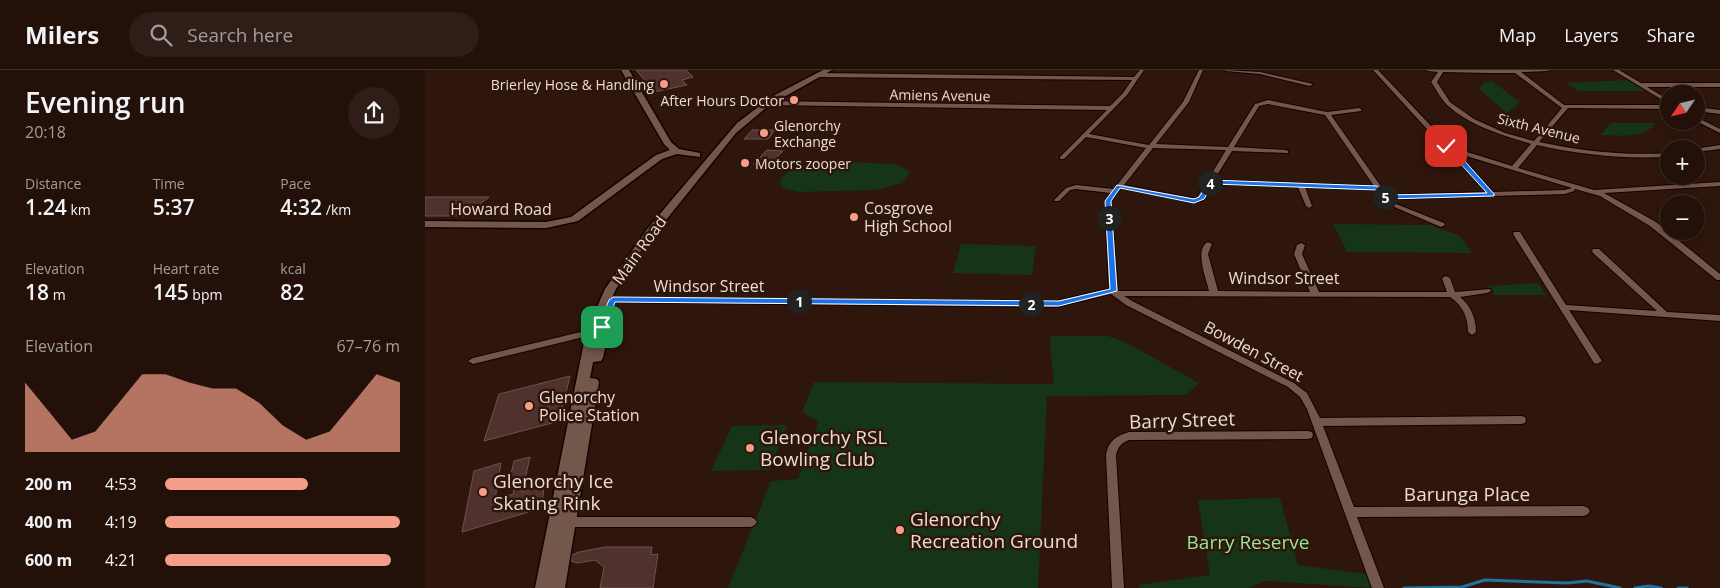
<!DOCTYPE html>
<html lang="en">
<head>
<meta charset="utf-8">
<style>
  body { margin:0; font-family:"Open Sans",sans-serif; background:#2e1e17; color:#f1f3f6; height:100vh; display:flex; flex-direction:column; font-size:19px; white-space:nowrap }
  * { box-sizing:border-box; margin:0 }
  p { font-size:16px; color:#a29d9c }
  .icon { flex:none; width:28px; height:28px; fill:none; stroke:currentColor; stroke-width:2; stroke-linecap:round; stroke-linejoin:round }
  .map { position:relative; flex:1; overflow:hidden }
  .sheet { display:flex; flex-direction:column; background:#221009; width:425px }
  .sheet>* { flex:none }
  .needle { width:32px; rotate:235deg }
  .tools { position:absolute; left:1235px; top:15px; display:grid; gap:10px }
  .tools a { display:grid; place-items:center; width:45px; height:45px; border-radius:50%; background:#221009; box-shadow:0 2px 12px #0003,0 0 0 1px #3f302a; font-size:25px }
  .pin { position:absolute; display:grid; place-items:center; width:42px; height:42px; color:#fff; margin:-21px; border-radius:10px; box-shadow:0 2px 8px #0006 }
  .km { position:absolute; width:25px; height:25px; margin:-12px; border-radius:50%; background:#222; color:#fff; font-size:14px; line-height:25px; text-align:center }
  .round { display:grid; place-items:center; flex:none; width:52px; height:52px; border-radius:26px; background:#2e1e17 }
  .overview { display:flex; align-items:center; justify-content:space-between; height:85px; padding:0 25px }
  h1 { font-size:28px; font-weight:600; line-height:38px }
  .stats { display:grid; grid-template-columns:repeat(3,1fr); gap:8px; height:85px; padding:5px 25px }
  .stats div { display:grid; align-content:center }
  .stats b { font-size:21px; font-weight:600 }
  .stats small { font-size:14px; font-weight:400 }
  .stats p { font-size:14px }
  .chart { height:140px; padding:10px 25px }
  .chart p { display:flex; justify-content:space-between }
  .chart svg { width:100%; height:90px; margin-top:5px; fill:#f49e87; opacity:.7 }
  ul { padding:0 25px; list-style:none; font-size:16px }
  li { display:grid; grid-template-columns:80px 60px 1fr; align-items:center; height:38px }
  li i { height:12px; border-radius:6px; background:#f49e87 }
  header { display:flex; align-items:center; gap:30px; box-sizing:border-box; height:70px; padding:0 25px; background:#221009; border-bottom:1px solid #3f302a }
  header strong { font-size:24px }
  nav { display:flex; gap:28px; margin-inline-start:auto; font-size:18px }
  .search { width:350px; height:45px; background:#2e1e17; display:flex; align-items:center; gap:12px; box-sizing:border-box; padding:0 18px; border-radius:28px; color:#a29d9c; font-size:19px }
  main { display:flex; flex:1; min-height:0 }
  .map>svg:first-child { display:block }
</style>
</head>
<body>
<header>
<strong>Milers</strong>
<div class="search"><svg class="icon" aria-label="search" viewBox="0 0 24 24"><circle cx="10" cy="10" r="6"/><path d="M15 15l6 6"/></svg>Search here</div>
<nav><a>Map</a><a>Layers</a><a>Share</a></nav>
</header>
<main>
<section class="sheet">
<div class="overview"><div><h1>Evening run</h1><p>20:18</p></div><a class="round"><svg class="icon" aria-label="share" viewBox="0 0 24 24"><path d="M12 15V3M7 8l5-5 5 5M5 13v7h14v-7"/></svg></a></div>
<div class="stats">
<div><p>Distance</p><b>1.24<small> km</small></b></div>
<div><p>Time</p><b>5:37</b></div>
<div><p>Pace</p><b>4:32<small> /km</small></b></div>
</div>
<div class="stats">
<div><p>Elevation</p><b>18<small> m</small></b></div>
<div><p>Heart rate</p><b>145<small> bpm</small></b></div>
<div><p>kcal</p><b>82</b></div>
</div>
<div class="chart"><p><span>Elevation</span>67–76 m</p>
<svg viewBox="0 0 160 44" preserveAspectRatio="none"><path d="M0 44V10L10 24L20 38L30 34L40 20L50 6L60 6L70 10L80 13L90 13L100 20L110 31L120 38L130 34L140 20L150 6L160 10V44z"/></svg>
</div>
<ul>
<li><b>200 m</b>4:53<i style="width:61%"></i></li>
<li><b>400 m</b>4:19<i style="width:100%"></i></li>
<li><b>600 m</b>4:21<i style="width:96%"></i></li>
</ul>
</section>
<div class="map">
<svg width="1295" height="518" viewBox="0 0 1295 518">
  <rect width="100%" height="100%" fill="#2e160c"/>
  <!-- green -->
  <path fill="#153516" d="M1202 10 1220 21H1154L1141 13Z
    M1067 11 1095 32 1082 43 1054 19 1059 13Z
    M1185 53H1231C1221 68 1192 66 1176 65Z
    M398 91 470 94 483 100 484 104 478 113 451 120 373 122 358 118 355 114V109L367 98Z
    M908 154 1005 155 1035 166 1047 183 922 182Z
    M536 174 611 176 607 205 528 203Z
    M1113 213 1121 225H1069L1067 219 1062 216Z
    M626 266H683L700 272 774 313 761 325 622 326 613 518H303L346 411 373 409 393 353 388 348 377 342 389 312 629 314 625 274Z
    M362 355 345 400 286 401 307 356Z
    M855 428 873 495 941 504 946 518 840 511 824 518H714V515L785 505 773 430Z"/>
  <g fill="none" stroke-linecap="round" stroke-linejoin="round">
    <!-- stream -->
    <path stroke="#21729d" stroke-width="3" d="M979 518 1037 517 1060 510 1142 513 1162 511 1195 518
      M1210 518 1224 516 1236 518
      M1253 518H1262"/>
  </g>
  <!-- building -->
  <path fill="#4f322e" stroke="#70514c" d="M211 0H261L268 7 257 10 262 15 224 23 216 13 221 12Z
    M327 60H350L343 69H319Z
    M342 80 358 81 343 96 329 95 331 94H328Z
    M0 127H64L40 146H0Z
    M145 306 135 348 127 353 59 371 74 324Z
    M105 387 97 422 119 415 117 438 37 462 49 401 76 393 69 435 78 437 81 426 88 424 91 411 84 412 89 391Z
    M180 477H227L226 485 233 484 228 518H175L179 497 170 490 153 493 146 491 147 485 154 482Z"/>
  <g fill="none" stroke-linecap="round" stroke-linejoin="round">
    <!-- street casing -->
    <g stroke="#140200" stroke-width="2">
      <path id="street" d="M715 0H719L702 25 664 64 724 75 758 32 774 0H778L764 32 731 74 803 77 830 34 843 30 902 42 934 38 937 40 936 41 906 45 962 125 1061 122 1033 90 1031 86 1033 84 1022 79 1012 70 948 0H953L1026 77 1087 96 1106 74C1077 65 1045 56 1022 35 1016 29 1011 19 1006 12L1013 2 1003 1 1001 0H1125L1123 1 1096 2 1139 35H1244V39L1143 38 1114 72C1157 81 1200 86 1244 83V87C1199 89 1155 85 1112 75L1093 98 1169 120 1295 112V116L1179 123 1231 152 1295 204V210H1292L1225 156 1175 126 1150 119 1149 121 1140 124 966 129 971 134 1019 153 1020 155 1016 157 967 136 958 128 952 120 880 117 887 136 884 138 881 136 873 117 787 114 776 131 765 132 696 118 686 131 693 221H784C781 208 769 179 783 172L787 174 783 184 793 221 885 222 869 184 872 175 876 173 880 175 877 184 894 222H1022L1017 208 1021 206 1025 208 1030 222 1065 219 1066 221 1062 223 1035 227C1046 236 1051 248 1051 262L1047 265 1043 262C1043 248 1038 235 1025 227L699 226 707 231 869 313 882 323 895 348 1096 346 1100 347 1101 350 1100 353 1096 354 898 356 929 437 1159 436 1163 438 1165 441 1163 444 1159 446 932 447 959 518H947L882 339 875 327 863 317 701 235 686 224 630 237 179 232 175 230 179 228 630 231 684 219 680 131 686 123 651 119 645 120 634 131H630L629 130 641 118 651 115 689 119 721 78 661 67 639 89H635V87L682 40 343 35 340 33 343 31 685 36 698 23 707 10 393 7 390 5 393 3 709 7ZM1018 2 1064 3H1090L1137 38 1109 71 1080 63 1049 49 1025 32 1012 12ZM843 34 900 45 949 116 789 110 807 81 863 83V81L861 80 809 77 834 36ZM728 78 801 80 772 128H765L699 115ZM1038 85 1147 118 1140 120 1068 122 1038 89Z
        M799 0 835 2 888 14 885 16 835 4 801 1Z
        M1188 0H1194L1216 13H1295V17H1222L1244 30V34Z
        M1271 37 1295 40V44L1271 41Z
        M1271 47 1295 59V63L1271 51Z
        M1295 75V79L1271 82V79H1269Z
        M1089 162H1095L1141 235 1232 241 1168 183 1167 181 1168 179H1174L1242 242 1295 245V251L1144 240 1177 291 1172 294 1169 293 1088 164Z
        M172 258 175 259 176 261 175 263 48 294 43 291 48 288Z
        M883 361 887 362 888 365 887 368 883 369 704 370C696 373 693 377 691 385L699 518H687L681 385C683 371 691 366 704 362Z
        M141 447H326L330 449 332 452 330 455 326 457H141L137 455 135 452 137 449Z"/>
    </g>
    <!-- secondary casing -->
    <g stroke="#140200" stroke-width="3">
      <path id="secondary" d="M196 0H204L246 72 254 79 275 83V87L252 84 237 89 153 151 121 158 0 157V151L121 152 146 147 231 85 245 80 239 74Z
        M398 0H407L343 36 311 63 216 181 191 219 181 240 187 244 178 288 176 291 168 292 165 308 172 309 174 312 140 518H110L161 262 180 219 223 158 312 53 348 26Z"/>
    </g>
    <!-- street -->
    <use href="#street" fill="#74574b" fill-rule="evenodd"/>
    <!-- secondary -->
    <use href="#secondary" fill="#74574b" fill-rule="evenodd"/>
  </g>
  <!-- route -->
  <path fill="#1a73e8" stroke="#fff" d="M1021 74 1039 82 1038 89 1069 124V126L960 129 951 120 788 114 779 129 769 133 695 118 686 131 692 221 634 236 190 232 180 259 173 257 184 230 188 227 634 231 685 219 680 131 692 115 769 129 774 127 786 110 952 116 962 125 1062 123 1033 91 1031 86 1033 84 1019 77Z"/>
  <!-- markers -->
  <g fill="#f49e87" stroke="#2e160c" stroke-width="2">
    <circle cx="239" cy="14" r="5"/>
    <circle cx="369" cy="30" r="5"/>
    <circle cx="339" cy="63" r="5"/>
    <circle cx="320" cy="93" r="5"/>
    <circle cx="429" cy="147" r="5"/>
    <circle cx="104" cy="336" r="5"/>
    <circle cx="325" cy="378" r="5"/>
    <circle cx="58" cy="422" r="5"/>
    <circle cx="475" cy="460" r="5"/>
  </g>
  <g text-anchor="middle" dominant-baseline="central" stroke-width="5" stroke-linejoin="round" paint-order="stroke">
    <!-- far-poi labels -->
    <g font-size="14" fill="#ecdbd4" stroke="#2e160c" text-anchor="end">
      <text x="229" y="14">Brierley Hose &amp; Handling</text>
      <text x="359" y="30">After Hours Doctor</text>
      <text x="349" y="55" text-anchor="start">Glenorchy<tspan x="349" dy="16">Exchange</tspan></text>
      <text x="330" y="93" text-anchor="start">Motors zooper</text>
    </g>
    <!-- far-street labels -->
    <g font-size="14" fill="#ecdbd4" stroke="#2e160c">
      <text transform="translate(515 25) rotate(1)">Amiens Avenue</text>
      <text transform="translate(1114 58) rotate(14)">Sixth Avenue</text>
    </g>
    <!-- poi labels -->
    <g font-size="16" fill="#ecdbd4" stroke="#2e160c" text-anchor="start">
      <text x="439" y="138">Cosgrove<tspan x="439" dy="18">High School</tspan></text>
      <text x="114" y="327">Glenorchy<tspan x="114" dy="18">Police Station</tspan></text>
    </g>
    <!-- street labels -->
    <g font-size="16" fill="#ecdbd4" stroke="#2e160c">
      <text x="76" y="139">Howard Road</text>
      <text transform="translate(214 180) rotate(-54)">Main Road</text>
      <text x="859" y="208">Windsor Street</text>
      <text x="284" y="216">Windsor Street</text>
      <text transform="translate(829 281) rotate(28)">Bowden Street</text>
    </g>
    <!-- near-street labels -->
    <g font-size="19" fill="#ecdbd4" stroke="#2e160c">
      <text transform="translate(757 350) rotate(-2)">Barry Street</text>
      <text x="1042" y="424">Barunga Place</text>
    </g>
    <!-- near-poi labels -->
    <g font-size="19" fill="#ecdbd4" stroke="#2e160c" text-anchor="start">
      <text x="335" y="367">Glenorchy RSL<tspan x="335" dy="22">Bowling Club</tspan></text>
      <text x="68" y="411">Glenorchy Ice<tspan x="68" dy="22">Skating Rink</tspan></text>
      <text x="485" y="449">Glenorchy<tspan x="485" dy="22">Recreation Ground</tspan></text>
    </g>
    <!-- near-park labels -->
    <g font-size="19" fill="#97e597" stroke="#2e160c">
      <text x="823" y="472">Barry Reserve</text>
    </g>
  </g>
</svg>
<div class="tools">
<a><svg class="needle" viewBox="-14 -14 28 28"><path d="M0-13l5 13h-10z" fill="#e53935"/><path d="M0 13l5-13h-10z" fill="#a29d9c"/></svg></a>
<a>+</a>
<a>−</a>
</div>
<div class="pin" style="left:177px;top:257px;background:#1e9e55"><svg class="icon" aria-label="arrive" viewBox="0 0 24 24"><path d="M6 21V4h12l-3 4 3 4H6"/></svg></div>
<div class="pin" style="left:1021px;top:76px;background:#d93025"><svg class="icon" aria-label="check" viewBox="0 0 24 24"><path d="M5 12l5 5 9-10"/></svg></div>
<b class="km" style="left:374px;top:231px">1</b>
<b class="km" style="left:606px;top:234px">2</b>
<b class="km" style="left:684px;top:148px">3</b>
<b class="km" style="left:785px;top:113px">4</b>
<b class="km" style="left:960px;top:127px">5</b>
</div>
</main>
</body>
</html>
